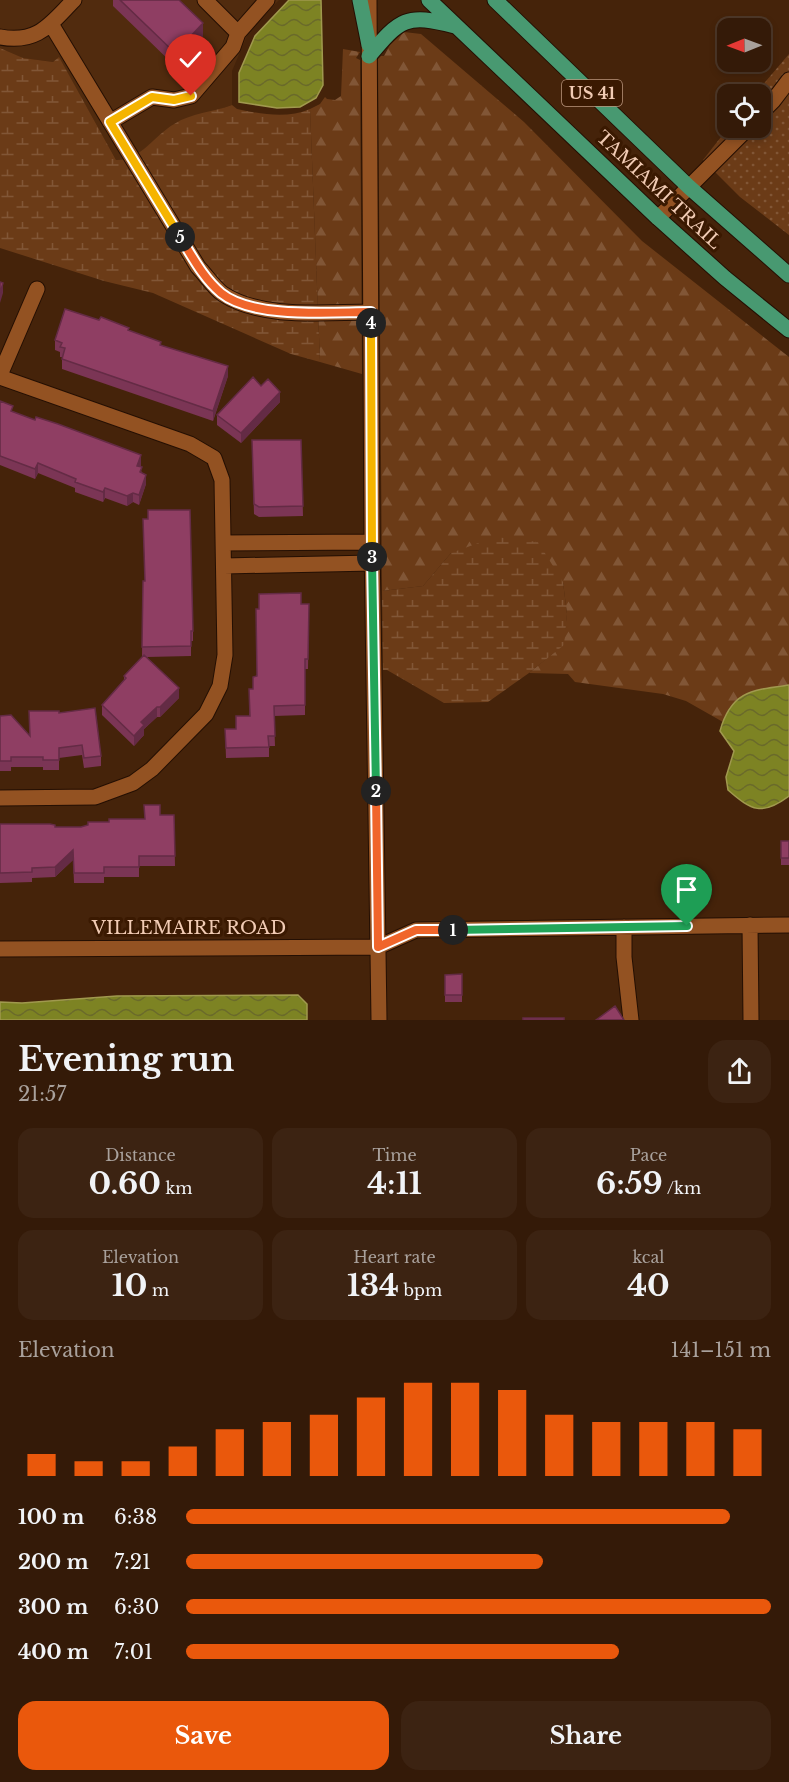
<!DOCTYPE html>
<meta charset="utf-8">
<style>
body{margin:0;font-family:"Libre Baskerville",serif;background:#3c2312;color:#f1f3f6;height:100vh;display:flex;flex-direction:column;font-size:22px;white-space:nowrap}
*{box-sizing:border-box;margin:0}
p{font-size:20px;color:#a9a19c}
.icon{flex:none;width:33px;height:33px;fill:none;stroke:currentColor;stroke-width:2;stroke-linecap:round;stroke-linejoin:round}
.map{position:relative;height:1020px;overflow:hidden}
.details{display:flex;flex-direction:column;background:#341a08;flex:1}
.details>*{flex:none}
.needle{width:39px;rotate:269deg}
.fabs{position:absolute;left:717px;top:18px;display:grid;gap:12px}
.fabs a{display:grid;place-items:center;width:54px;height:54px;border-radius:12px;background:#341a08;box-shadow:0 3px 9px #0003,0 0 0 2px #4e3829;font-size:30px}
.pin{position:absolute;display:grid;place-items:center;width:51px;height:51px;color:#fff;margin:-62px -26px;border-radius:50% 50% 50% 0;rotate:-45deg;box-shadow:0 0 6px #0007}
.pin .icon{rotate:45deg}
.km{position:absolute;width:30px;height:30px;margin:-15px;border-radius:50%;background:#222;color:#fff;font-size:16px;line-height:30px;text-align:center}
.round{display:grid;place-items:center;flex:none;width:63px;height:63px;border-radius:18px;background:#3c2312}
.headline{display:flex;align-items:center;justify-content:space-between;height:102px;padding:0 18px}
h1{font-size:33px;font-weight:700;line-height:45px}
.figures{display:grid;grid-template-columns:repeat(3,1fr);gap:9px;height:102px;padding:6px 18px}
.figures div{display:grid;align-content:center;border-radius:15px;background:#3c2312;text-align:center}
.figures b{font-size:30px;font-weight:700}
.figures small{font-size:16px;font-weight:400}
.figures p{font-size:16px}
.chart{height:168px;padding:12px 18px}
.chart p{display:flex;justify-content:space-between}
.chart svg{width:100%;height:108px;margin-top:6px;stroke:#ea580c;stroke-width:6}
.cta{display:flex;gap:12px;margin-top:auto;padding:12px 18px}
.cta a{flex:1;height:69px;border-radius:18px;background:#ea580c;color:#fff;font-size:24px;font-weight:700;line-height:69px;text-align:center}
.cta a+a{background:#3c2312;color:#f1f3f6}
ul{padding:0 18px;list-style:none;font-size:20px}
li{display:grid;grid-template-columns:96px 72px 1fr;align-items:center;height:45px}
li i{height:15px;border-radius:8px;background:#ea580c}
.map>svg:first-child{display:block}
.built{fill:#512b0e}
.grass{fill:url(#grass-dots)}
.forest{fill:url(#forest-firs)}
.wetland{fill:url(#wetland-marsh)}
.water{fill:url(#water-waves);stroke:#a0994e;stroke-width:1.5}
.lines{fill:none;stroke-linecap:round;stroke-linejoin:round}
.minor-casing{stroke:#240f03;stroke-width:17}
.major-casing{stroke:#240f03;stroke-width:17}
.minor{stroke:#935222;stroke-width:15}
.major{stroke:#489971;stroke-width:15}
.wall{fill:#7b3555}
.shaded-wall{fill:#642b45}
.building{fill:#8f3e63;stroke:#642b45;stroke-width:1.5}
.split-1-casing{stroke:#fff;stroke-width:12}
.split-2-casing{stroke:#fff;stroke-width:12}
.split-3-casing{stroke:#fff;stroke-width:12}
.split-4-casing{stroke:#fff;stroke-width:12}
.split-5-casing{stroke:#fff;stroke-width:12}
.split-6-casing{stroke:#fff;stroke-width:12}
.split-1{stroke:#22a559;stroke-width:8}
.split-2{stroke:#f0652b;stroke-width:8}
.split-3{stroke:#22a559;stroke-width:8}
.split-4{stroke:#f5b400;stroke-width:8}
.split-5{stroke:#f0652b;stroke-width:8}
.split-6{stroke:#f5b400;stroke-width:8}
.labels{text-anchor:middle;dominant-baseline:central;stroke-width:6;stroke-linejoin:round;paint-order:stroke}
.shield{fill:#3a1901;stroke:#ba967e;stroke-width:1.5}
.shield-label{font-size:16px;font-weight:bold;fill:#f1cbb4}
.street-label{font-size:18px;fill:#f1cbb4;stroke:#3a1901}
</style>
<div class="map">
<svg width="789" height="1020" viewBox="0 0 789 1020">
<defs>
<pattern id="grass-dots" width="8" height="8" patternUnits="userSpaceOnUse" patternTransform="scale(1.5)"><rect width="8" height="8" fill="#6b3b17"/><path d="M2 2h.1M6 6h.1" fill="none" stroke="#815636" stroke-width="1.8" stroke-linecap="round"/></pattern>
<pattern id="forest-firs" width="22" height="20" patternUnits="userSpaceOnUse" patternTransform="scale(1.5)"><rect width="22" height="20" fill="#6b3b17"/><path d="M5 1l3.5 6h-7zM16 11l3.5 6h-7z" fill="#815636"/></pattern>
<pattern id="wetland-marsh" width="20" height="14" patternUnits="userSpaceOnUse" patternTransform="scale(1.5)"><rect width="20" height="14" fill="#6b3b17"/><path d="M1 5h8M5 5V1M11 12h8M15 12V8" fill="none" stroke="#815636"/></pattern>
<pattern id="water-waves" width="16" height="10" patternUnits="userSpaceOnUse" patternTransform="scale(1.5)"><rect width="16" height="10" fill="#7d8323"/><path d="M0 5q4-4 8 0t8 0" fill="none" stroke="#6a6a2a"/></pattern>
</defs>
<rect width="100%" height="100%" fill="#45230a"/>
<!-- built -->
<path class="built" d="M0,0H279L249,31L232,71V105L212,112L194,116L175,123L140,153L126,161L116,160L59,58L53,62L22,58L0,48Z"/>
<!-- grass -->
<path class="grass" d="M789,54V235L740,197L703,160L728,128H760V94H755Z"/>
<!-- forest -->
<path class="forest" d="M404,32L421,34L524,122L642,241L789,357V685L769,688L729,708L723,722L686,701L663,694L575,682L568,674L529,673L563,645L567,614L563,582L451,553L423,586L382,591L378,59L381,56H384L390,45Z
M343,49L360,52L356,58L360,60L362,374L320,362L310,109L320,104L325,97L327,99L335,100L341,96Z"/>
<!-- wetland -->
<path class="wetland" d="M0,48L23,58L53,62L59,57L116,160C140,161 154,136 174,124C191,113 213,112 232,105L237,109C261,114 287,119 310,109L320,362L291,354L153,293L104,281L0,248Z
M495,537L538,542L563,582L567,614L564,645L529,673L488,702L444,703L387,670H383L382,591L423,586L451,553Z"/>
<!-- water -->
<path class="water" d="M289,0H321L323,85L316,98L300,107L277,108L239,102V73L255,36Z
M789,685V796C762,816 752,811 728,790L726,777L734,751L720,731C731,691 752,690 789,685Z
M298,995L307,1004V1020H0V1002L22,1003L117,996Z"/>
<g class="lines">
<defs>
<path id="minor" d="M369,0L372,542L379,1020
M51,24L198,267C206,275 214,288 223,294C263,320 326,312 371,312
M238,33L267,0
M0,37C38,44 50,24 74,0
M760,114L773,101L789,80
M110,122L152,97L174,100L191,96L233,47L238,33L205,0
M658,218L748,128
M0,375L37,289
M0,377L190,444L214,458L222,480L225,655L220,686L206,714L152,769L133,783L95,797L0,798
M224,543L372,542
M224,566L373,563
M750,925L751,1020
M624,927V957L631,1020
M0,949L378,947L416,930L789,925"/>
<path id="major" d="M360,0L369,45
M429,0L658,218L725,278L789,330
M495,0L689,187L789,275
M369,56C400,19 406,13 455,26"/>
</defs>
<!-- minor casing -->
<use href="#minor" class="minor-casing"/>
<!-- major casing -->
<use href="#major" class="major-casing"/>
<!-- minor -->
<use href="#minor" class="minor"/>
<!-- major -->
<use href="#major" class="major"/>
</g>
<!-- wall -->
<path class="wall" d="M113,0H179L203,36L175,66L113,6Z
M99,320L129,331L228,376L213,421L62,369V357H60V352L55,350V340Z
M261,386L280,402L241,443L217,425V415Z
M0,401L13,412L141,465L140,467L142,473L146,484L139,505L133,502L127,506L105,498L103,502L75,492V488L38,473L35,479L0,465Z
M301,440L303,516L259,517L254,514L252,450Z
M143,581L193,631V641H191V656L147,657L179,698L160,717H157L144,729V735L134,746L102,715V705L124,680V676L142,657Z
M301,604H309L308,669H305V715L274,716L275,746H269V757L226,758L225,729H236L249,716L253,689L256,676Z
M59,713L101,756V766L84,768L82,755L59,758V770H43V767H11V771H0V716L29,736Z
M160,815H174L175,866H139V877H104V883H74L73,860L55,877L32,878V882L0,883V824L55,827H81L109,822L144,819Z
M781,841H789V865H781Z
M462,974V1002H445V975Z"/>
<!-- shaded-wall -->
<path class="shaded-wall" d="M203,23V36L175,66V53Z
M3,283V293L0,303V293Z
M228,366V376L213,421V411Z
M280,392V402L241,443V433Z
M141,455V465L137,476V466Z
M38,463V473L35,479V469Z
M146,475V484L139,505V495Z
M105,488V498L103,502V492Z
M133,493V502L127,506V496Z
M179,688V698L160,717V707Z
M157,707V717L144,729V735L134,746V736L141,722Z
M73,850V860L55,877V867Z"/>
<!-- building -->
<path class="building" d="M120,0H179L203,23L175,53Z
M0,282L3,283L0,293Z
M65,309L99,320L101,317L129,328L128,330L161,342L160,345L228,366L213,411L62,359L65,348L60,347L62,343L55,340Z
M253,377L261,386L268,379L280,392L241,433L217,415Z
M0,401L13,406L11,411L35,420L36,417L58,424L141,455L137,466L142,467L140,472L146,475L139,495L133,493L127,496L105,488L103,492L75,482L76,479L38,463L35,469L0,456Z
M252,440H301L303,506L259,507L254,504Z
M148,510H190L193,631H191V646L142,647L143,581H145L143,519H148Z
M301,593V604H309L308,659H305V705L274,706L275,736H268L269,747L226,748L225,729H236V716H250L249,689H253V677L257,676L256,609H259V594Z
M144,655L179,688L160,707H157L141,722L144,725L134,736L102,705L126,678L124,676Z
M95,708L101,756L84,758L82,745L59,748V760H43V757H11V761H0V716L11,715L30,736L29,711H59V713Z
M144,805H160V815H174L175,856H139V867H104V873H74L73,850L55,867L32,868V872L0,873V824H50L55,825V827H81L88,825V822H109V819H145Z
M781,841H789V858H781Z
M462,974V995H445V975Z
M615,1006L624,1020H596Z
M523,1018H564V1020H523Z"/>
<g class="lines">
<defs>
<path id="split-1" d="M453,930L687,926"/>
<path id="split-2" d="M376,791L378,947L416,930H453"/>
<path id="split-3" d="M372,557L376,791"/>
<path id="split-4" d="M371,323L372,557"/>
<path id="split-5" d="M180,237C192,256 203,278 221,293C253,319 331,312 371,312V323"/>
<path id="split-6" d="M180,237L110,122L152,97L174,100L191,96"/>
</defs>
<!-- split-1 casing -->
<use href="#split-1" class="split-1-casing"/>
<!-- split-2 casing -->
<use href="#split-2" class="split-2-casing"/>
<!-- split-3 casing -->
<use href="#split-3" class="split-3-casing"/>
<!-- split-4 casing -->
<use href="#split-4" class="split-4-casing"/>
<!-- split-5 casing -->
<use href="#split-5" class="split-5-casing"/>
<!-- split-6 casing -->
<use href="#split-6" class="split-6-casing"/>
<!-- split-1 -->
<use href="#split-1" class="split-1"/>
<!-- split-2 -->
<use href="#split-2" class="split-2"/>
<!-- split-3 -->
<use href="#split-3" class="split-3"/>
<!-- split-4 -->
<use href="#split-4" class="split-4"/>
<!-- split-5 -->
<use href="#split-5" class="split-5"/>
<!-- split-6 -->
<use href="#split-6" class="split-6"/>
</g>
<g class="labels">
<!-- shield labels -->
<rect class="shield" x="562" y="80" width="60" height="26" rx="4.5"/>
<g class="shield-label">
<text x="592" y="93">US 41</text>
</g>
<!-- street labels -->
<g class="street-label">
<text transform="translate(659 190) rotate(43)">TAMIAMI TRAIL</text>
<text x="189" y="928">VILLEMAIRE ROAD</text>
</g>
</g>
</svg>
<div class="fabs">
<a><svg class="needle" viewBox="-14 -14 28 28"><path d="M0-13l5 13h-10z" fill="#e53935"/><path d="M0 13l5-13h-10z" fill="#a9a19c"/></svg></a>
<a><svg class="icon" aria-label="locate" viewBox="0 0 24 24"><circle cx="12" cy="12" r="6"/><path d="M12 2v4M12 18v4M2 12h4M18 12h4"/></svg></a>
</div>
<div class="pin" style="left:687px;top:926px;background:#1e9e55"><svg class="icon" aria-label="arrive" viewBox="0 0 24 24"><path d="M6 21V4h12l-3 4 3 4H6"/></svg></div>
<div class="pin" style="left:191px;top:96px;background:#d93025"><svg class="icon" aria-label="check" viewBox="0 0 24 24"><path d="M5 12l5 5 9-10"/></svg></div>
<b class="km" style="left:453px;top:930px">1</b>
<b class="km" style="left:376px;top:791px">2</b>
<b class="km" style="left:372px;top:557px">3</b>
<b class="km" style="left:371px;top:323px">4</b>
<b class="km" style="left:180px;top:237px">5</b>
</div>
<section class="details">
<div class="headline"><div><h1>Evening run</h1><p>21:57</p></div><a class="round"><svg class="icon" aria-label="share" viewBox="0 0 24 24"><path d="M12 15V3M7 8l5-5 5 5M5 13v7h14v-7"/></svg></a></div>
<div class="figures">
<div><p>Distance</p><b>0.60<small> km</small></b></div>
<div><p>Time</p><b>4:11</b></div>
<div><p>Pace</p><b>6:59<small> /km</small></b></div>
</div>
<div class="figures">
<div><p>Elevation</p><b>10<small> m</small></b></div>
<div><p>Heart rate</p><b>134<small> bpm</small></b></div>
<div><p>kcal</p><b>40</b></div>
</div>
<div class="chart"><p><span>Elevation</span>141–151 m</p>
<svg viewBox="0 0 160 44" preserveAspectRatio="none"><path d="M5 44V35M15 44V38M25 44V38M35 44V32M45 44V25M55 44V22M65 44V19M75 44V12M85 44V6M95 44V6M105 44V9M115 44V19M125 44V22M135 44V22M145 44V22M155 44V25"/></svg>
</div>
<ul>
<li><b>100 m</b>6:38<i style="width:93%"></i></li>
<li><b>200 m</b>7:21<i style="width:61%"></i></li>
<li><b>300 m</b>6:30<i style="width:100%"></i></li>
<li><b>400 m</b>7:01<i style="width:74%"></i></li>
</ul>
<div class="cta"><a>Save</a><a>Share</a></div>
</section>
